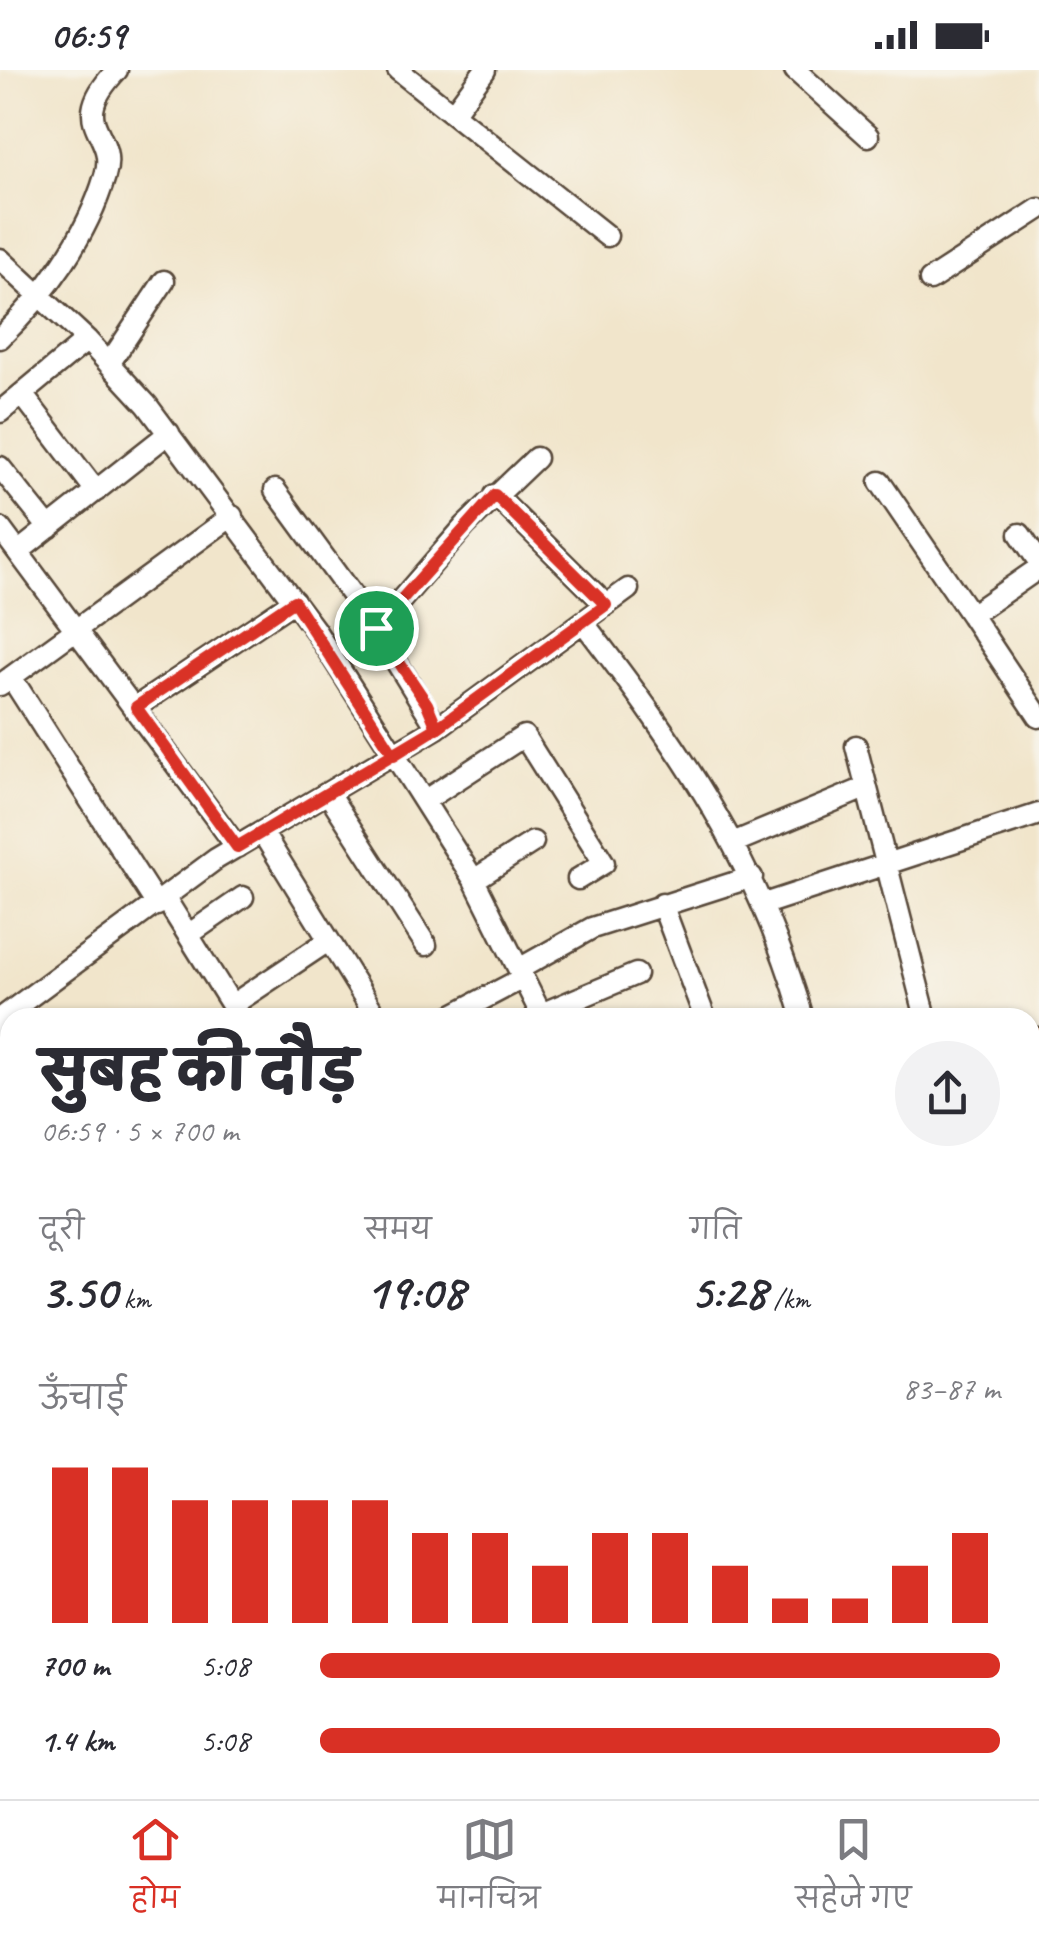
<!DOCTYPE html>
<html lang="hi">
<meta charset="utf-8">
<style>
body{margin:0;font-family:Caveat,"Playpen Sans Deva",sans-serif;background:#f2f2f3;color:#2b2b33;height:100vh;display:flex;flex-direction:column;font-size:38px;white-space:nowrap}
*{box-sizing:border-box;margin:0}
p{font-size:32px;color:#7c7c81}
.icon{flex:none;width:55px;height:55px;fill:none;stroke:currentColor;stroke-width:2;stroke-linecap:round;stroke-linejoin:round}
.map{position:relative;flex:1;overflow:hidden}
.drawer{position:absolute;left:0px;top:938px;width:1040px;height:792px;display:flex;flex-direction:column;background:#fff;border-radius:30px 30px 0 0;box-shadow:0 2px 8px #0004}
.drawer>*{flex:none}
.pin{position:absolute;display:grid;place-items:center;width:85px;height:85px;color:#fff;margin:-42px;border:5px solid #fff;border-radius:50%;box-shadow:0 2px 10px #0007}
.round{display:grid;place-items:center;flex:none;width:105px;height:105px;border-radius:52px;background:#f2f2f3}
.summary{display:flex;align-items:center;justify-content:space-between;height:170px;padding:0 40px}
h1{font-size:55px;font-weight:800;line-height:75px}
.stats{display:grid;grid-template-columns:repeat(3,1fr);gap:15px;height:170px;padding:10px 40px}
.stats div{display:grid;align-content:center}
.stats b{font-size:50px;font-weight:800}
.stats small{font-size:28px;font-weight:400}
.stats p{font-size:28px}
.chart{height:280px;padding:20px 40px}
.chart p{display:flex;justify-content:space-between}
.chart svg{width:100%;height:180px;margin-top:10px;stroke:#d93025;stroke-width:6}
ul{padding:0 40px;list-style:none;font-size:32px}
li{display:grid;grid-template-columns:160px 120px 1fr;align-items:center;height:75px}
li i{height:25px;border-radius:12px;background:#d93025}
.status{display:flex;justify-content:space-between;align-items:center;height:70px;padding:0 50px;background:#fff;direction:ltr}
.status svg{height:28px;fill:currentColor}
.tab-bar{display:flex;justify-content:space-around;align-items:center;height:140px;border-top:2px solid #e1e1e2;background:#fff;font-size:28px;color:#7c7c81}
.tab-bar a{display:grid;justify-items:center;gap:5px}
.tab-bar .current{color:#d93025}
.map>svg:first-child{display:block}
.green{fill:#8fd995;stroke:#65825a;stroke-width:2.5}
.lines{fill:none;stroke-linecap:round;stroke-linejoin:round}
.minor-casing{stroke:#564638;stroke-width:25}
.highway-casing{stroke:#564638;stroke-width:35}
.minor{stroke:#fff;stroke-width:20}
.highway{stroke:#f8bd88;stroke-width:30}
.route-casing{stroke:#fff;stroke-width:20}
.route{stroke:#d93025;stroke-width:12}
</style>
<div class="status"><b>06:59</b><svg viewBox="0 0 49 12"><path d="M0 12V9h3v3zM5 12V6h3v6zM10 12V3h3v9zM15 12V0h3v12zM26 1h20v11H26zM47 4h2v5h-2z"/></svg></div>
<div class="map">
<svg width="1039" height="1729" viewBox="0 0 1039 1729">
<rect width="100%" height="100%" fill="#f7f3e8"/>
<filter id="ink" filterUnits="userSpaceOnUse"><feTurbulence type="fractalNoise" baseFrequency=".01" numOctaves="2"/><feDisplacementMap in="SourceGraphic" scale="20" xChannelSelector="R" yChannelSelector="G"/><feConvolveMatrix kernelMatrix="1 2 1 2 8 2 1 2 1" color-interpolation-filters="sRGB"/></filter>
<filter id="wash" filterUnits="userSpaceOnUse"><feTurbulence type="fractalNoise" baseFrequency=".0048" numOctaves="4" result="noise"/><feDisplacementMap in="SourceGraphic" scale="40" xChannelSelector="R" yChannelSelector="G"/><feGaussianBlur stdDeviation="2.25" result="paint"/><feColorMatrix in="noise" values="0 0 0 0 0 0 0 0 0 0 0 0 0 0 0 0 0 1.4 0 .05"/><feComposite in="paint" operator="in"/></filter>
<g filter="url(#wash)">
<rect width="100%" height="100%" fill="#f1e5cb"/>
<!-- green -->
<path class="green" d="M1030,1278L1039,1280V1729H654L646,1720H1030Z"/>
</g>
<g filter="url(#ink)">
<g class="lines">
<defs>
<path id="minor" d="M398,0L607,166
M795,0L868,66
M455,41L485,0
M0,189L87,270L147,335L315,560L474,810L543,948
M930,210L1039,139
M0,268C45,225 87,167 105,106C119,60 63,57 117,0
M109,294L164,211
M22,324L96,421
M0,342L87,270
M0,397L49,458
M880,412L971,545L1039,498
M275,420L373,554L437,658
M495,425L606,535
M0,458L237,777
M1020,464L1039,492
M18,482L169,363
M971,545L1039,647
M583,552C682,681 757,789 803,948
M376,559L465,456L536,388
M11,607L157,835
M0,615L232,446
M136,637L294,531
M856,676L926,948
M328,723L426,875
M424,731L524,666L604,793L578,809
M262,762L377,948
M735,772L865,718
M474,810L533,772
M165,828L240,948
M662,834L705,948
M764,834L1039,744
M188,865L243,827
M519,899L592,858L752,807
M232,935L328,871
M541,944L636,904
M447,948L523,908
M0,949L216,789L437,658L628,519
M0,957L10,978
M1030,1000L1039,998
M0,1063L10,1057
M0,1410L10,1386
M0,1422L10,1483
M0,1556L10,1546
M0,1641L10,1654
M0,1691L10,1678"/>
<path id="highway" d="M1030,976L1039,973
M0,1181L10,1178
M0,1326L10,1337
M326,1720L333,1729"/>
</defs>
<!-- minor casing -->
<use href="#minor" class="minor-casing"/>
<!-- highway casing -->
<use href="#highway" class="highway-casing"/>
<!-- minor -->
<use href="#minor" class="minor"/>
<!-- highway -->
<use href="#highway" class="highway"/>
</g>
</g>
<g class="lines" filter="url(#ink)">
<defs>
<path id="route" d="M376,558L427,634L437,658L394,685L294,531L136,637L237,777L437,658L606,535L495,425L376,558"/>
</defs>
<!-- route casing -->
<use href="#route" class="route-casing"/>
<!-- route -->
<use href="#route" class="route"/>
</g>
</svg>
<div class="pin" style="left:376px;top:558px;background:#1e9e55"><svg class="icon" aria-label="arrive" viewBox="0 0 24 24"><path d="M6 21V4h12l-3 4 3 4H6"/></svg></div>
<section class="drawer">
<div class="summary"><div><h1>सुबह की दौड़</h1><p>06:59 · 5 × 700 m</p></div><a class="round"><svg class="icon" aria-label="share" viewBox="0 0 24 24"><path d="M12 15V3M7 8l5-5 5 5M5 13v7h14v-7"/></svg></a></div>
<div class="stats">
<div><p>दूरी</p><b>3.50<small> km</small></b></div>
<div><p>समय</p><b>19:08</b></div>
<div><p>गति</p><b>5:28<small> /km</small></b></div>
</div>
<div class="chart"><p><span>ऊँचाई</span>83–87 m</p>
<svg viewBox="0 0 160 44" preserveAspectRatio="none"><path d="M5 44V6M15 44V6M25 44V14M35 44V14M45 44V14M55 44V14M65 44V22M75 44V22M85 44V30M95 44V22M105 44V22M115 44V30M125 44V38M135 44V38M145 44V30M155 44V22"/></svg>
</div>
<ul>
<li><b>700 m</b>5:08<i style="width:100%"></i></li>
<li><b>1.4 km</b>5:08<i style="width:100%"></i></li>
</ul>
</section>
</div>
<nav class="tab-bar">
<a class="current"><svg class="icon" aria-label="home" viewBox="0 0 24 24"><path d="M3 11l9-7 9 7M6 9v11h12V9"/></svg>होम</a>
<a><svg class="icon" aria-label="map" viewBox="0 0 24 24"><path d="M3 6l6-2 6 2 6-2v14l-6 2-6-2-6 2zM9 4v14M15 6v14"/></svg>मानचित्र</a>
<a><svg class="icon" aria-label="saved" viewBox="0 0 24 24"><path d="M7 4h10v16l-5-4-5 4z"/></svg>सहेजे गए</a>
</nav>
